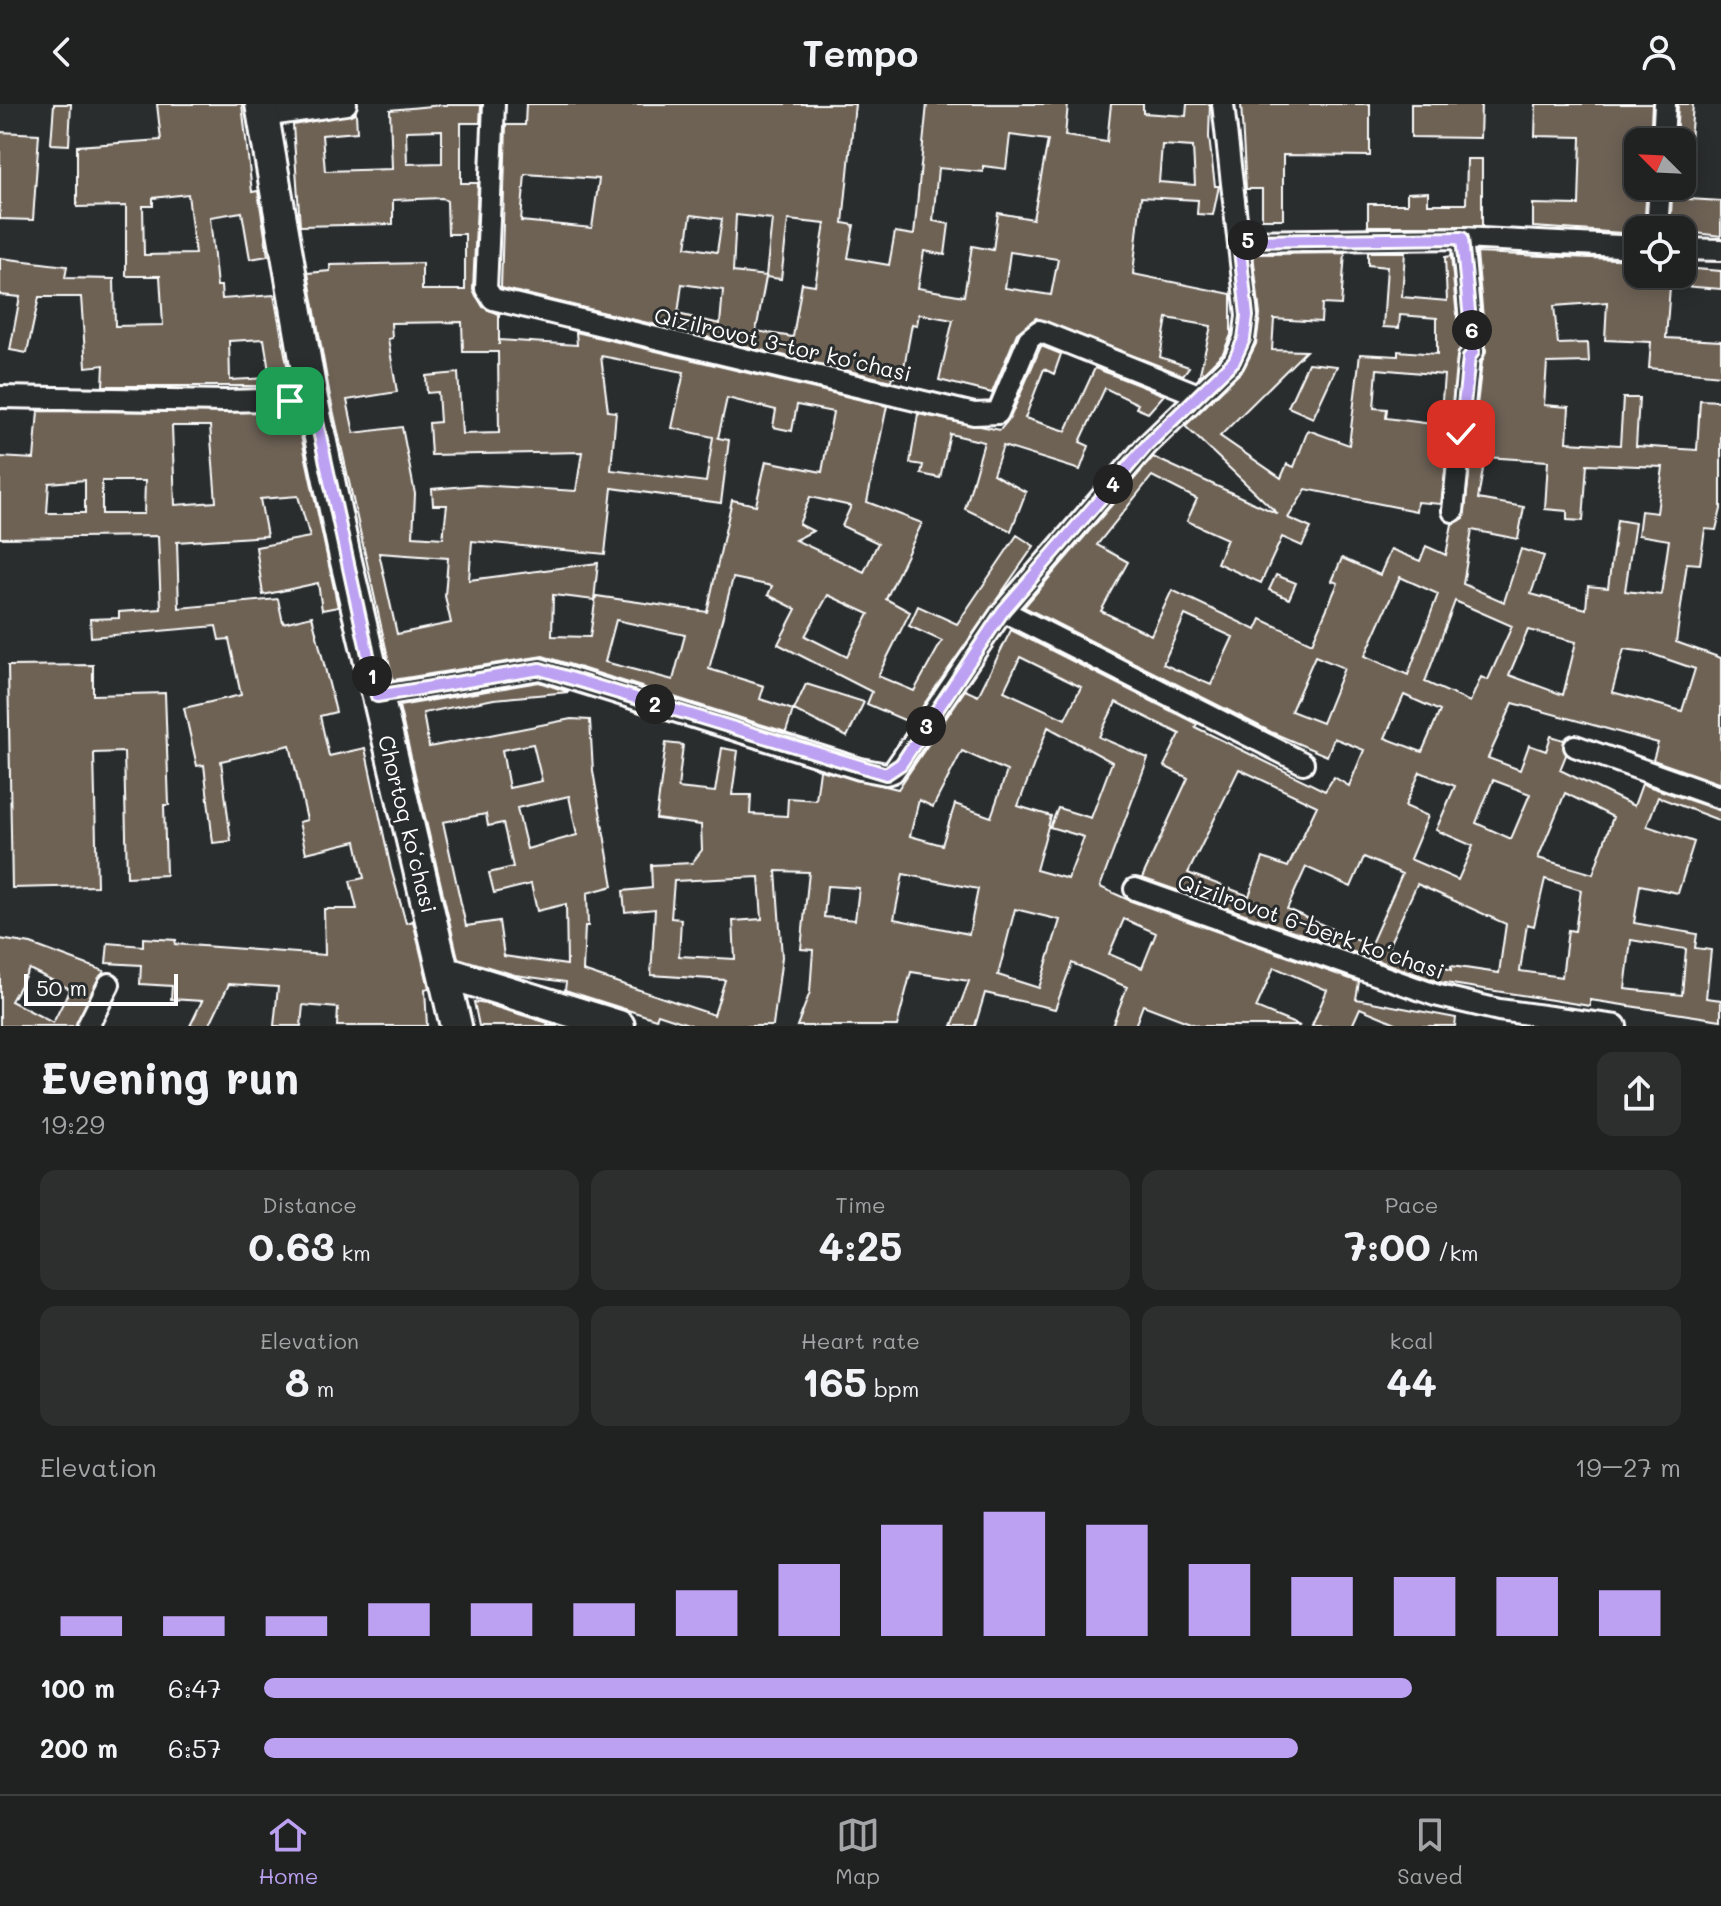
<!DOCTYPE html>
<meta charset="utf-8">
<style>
body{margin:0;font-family:Mali,sans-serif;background:#2d2f2f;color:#f1f3f6;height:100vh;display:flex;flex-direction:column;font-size:30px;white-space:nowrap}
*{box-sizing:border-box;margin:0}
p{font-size:26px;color:#a2a4a5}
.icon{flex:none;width:44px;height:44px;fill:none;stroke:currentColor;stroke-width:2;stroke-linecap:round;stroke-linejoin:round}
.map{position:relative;height:922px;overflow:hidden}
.sheet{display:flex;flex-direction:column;background:#202222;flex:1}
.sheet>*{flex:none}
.needle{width:52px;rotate:294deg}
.buttons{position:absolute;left:1624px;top:24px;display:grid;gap:16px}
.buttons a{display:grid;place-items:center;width:72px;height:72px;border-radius:16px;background:#202222;box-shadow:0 4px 20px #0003,0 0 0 2px #3d3f40;font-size:40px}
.scale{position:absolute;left:24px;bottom:20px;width:154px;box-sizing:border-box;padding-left:8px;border:4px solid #fff;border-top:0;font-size:22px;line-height:28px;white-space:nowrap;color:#fff;-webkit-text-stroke:6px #2a2d2e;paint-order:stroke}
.pin{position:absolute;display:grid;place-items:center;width:68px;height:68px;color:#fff;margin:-34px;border-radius:16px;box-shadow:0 4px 12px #0006}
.km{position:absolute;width:40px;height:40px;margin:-20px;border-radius:50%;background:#222;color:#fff;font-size:22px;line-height:40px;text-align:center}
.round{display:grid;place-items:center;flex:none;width:84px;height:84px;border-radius:16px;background:#2d2f2f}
.head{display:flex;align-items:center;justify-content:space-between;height:136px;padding:0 40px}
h1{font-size:44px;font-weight:800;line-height:60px}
.stats{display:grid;grid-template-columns:repeat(3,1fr);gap:12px;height:136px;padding:8px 40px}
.stats div{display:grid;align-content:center;border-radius:16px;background:#2d2f2f;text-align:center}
.stats b{font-size:40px;font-weight:800}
.stats small{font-size:22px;font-weight:400}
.stats p{font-size:22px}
.chart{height:224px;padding:16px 40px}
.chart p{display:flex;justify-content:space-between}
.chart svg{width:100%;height:144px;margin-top:8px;stroke:#bca0f2;stroke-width:6}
ul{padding:0 40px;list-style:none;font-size:26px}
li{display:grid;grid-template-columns:128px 96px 1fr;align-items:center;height:60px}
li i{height:20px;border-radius:10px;background:#bca0f2}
header{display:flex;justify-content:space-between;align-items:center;height:104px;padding:0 40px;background:#202222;font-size:36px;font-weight:800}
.tab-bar{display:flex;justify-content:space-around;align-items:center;height:112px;border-top:2px solid #3d3f40;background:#202222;font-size:22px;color:#a2a4a5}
.tab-bar a{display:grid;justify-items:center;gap:4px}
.tab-bar .active{color:#bca0f2}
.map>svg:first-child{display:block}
.building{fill:#6e6255;stroke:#fff;stroke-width:2;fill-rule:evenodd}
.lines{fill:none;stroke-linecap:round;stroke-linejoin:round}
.minor-casing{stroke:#fff;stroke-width:26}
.secondary-casing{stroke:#fff;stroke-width:36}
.minor{stroke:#2a2d2e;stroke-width:20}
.secondary{stroke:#2a2d2e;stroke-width:30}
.route-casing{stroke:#fff;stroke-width:16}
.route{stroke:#bca0f2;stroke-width:10}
.labels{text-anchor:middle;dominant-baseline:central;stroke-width:6;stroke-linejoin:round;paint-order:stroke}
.street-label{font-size:22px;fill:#fff;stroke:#2a2d2e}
</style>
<header><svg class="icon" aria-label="back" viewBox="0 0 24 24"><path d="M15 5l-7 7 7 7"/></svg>Tempo<svg class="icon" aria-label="person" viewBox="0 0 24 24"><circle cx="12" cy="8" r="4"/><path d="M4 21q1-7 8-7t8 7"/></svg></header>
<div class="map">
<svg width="1721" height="922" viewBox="0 0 1721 922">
<rect width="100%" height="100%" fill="#2a2d2e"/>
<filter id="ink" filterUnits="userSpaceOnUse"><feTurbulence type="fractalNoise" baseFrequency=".0125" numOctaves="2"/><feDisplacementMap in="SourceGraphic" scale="16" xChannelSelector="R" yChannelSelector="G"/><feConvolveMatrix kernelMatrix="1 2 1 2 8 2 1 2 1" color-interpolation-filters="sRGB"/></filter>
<g filter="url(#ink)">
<!-- building -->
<path class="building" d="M54,0H71L69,41L51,40Z
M157,0H242L252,88L258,87L268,152L250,155L242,108L210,113L217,182H221L222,195L274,191L291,282H103L104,261L86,263L81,193H39L27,249L10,246L20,193L0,191V154L67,162L65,174L114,175L115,222L163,221L160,172H126V102L77,103V42L161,36ZM188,90L195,150L144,151L143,102H153V94ZM264,235L270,274L230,276L229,237Z
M526,0H855L843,119L854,121L848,154L889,161L895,128L914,131L927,0H1068L1065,32L1107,38L1111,0H1143V9L1186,12L1187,0H1210L1209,33L1215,82H1219L1213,111L1197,110L1198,96L1141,93L1133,170L1231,190V231L1223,249L1199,273L1211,222L1167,214L1160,253L1189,263L1183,271L1036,214L1017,229L992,289L939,276L953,216L919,210L917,221L912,220L902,274L892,272L891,277L501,184L506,21H525ZM1010,31L1048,36L1033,115L998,109L993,146L972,142L964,192L918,184L924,147L945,151L949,120L933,117L938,64L983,68V62L1006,65ZM1162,41L1193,43L1195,81L1159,78ZM525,70L599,75L592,124L521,117ZM691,111L722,115L717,148L686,143ZM736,111L772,115L766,172L733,168ZM788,116L825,120L815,181L802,179L793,233L756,227L766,173L781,175ZM1010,148L1058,155L1051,191L1005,184ZM682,180L723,186L720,220L678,210Z
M1241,0H1370V52L1283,51V115H1262V85H1246Z
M1411,0H1481L1480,34L1411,33Z
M1536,0H1652L1650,38H1638V82H1647L1644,126H1638V130L1533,123V100L1579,101L1581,33L1535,32Z
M1678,0H1693L1690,38H1676Z
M442,1H481L480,19H461V79H478L473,185L483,203L499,210V241V236L577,241L576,228L887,302L867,398L922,419L886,495L910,508L878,572L914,587L942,537L909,522L918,502L957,520L1017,431L1034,442L911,619L867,600L872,588L778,540L796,505L768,491L772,482L733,474L709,565L764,582L760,595L793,606L786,628L543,552L393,576L330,292L308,169L330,167V161L422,159V186H465V130H448L447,97L442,94L393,96V120L300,122L293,21L356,9L357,28L322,31L325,67L392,65L390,6ZM442,26V59L407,60L406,27ZM462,218L463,248H498L499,329L462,330L458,269L426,272L427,289L438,288L440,318L429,319L431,351L582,348L576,387L478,381L432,385L433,401H447L443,434L413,432L415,390L402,323L354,329L347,296L397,288L388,235L392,234L391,219ZM601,252L684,268L672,324L713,333L706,378L611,366L616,308L608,307ZM727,294L776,306L773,323L792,327L797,301L833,308L822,368L766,357L756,401L732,396L707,508L596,492L590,533L552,532L553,491L594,496L598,459L469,476L472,437L605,450L612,384L721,399L729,336L718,334ZM810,393L851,402L842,422L878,439L864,468L795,436L813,427L799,420ZM379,449L448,454L445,492L451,519L397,530ZM828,491L869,510L847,553L805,532ZM616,516L685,531L673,576L605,558Z
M0,28L39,30L33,116L0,115Z
M1467,55H1482V122H1368V100H1407V89L1428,88V100H1466Z
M1672,94L1721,97V132L1670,126Z
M1368,148H1405L1402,193L1447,197L1445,153L1451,152L1460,244L1441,400L1417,398L1416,407L1306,385L1288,414L1311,424L1302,442L1282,433L1261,479L1217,459L1227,435L1187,417L1197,395L1152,372L1097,441L1128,458L1101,507L1151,531L1172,486L1256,526L1261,515L1312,539L1338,479L1332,477L1342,454L1380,471L1391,445L1420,457L1426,442L1446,451L1452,420L1464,414L1482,258L1486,247L1477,149L1638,156V170H1671L1666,234L1721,237V271L1649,264L1651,238L1605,236L1607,198L1554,202L1558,240L1588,239L1589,258L1547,259L1544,301L1569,303L1567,338L1620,341L1623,294H1639L1636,342L1697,346L1700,296L1721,297V405L1716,426L1705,425L1700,460L1687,459L1676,538L1721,554V680L1653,656L1658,639L1513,599L1488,654L1520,666L1529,641L1546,647L1551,632L1564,636L1566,651L1560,666L1634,702L1642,680L1721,707V717L1658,693L1647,722L1694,738L1678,789L1640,781L1634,819L1697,830L1695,844L1711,846L1706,894L1721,896V916L1590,896V902L1439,878L1142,774L1188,674L1164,662L1180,630L1116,598L1099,633L1148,654L1100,783L1131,797L1359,878L1356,895L1456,914L1455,922H1403L1360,904L1352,922H1312L1327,886L1274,863L1256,904L1300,922H1198L1143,901L1135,922H1112L1127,883L1072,859L1055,905L985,889L975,922H952L969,877L911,868L897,922H797L810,888L813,846L801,845L809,768L776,767L782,853L773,922H694L658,910L656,915L565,886L566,878L515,871L458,854L399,602L539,578L569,588L494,595L423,609L429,643L571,615L590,616L593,667L613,782L587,789L588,822H585L583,867L714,911L725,876L651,871L655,805L625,808L623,787L652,784L651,761L692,759L702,746L701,721L656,715L666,639L683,641L678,684L715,688L722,644L738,647L732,691H751L750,710L787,712L788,694L816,696L820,666L898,685L965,586L978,592L1011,526L1197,620L1195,623L1325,687L1334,673L1349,682L1364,646L1334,634L1327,652L1271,628L1024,503L1153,353L1278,410L1185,322L1243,266L1256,240L1260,211L1253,150L1345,149L1341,201L1322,200L1321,218L1274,215L1272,246L1306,247L1220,332L1281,374L1287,360L1294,363L1308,326L1349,341L1360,250L1398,252V247L1437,250V214L1400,211L1399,224L1383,223L1387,163L1368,161ZM1377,265L1444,271L1440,321L1386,314L1387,305L1374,304ZM1485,353L1548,357L1545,405L1567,407V416L1583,417L1587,360L1663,363L1657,409L1641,407L1638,431L1669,436L1661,491L1625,487L1635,419L1617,416L1608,484L1588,482L1586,505L1531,490L1544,452L1521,445L1504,498L1463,480L1472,426L1518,435L1524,403L1478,395ZM1400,473L1438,490L1408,571L1365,552ZM1455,497L1512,522L1488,576L1481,573L1470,598L1425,578ZM1185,511L1233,533L1211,581L1163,560ZM1528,526L1576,538L1563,591L1509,571ZM1624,545L1646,548L1695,565L1682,607L1612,588ZM1315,552L1344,564L1322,619L1291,607ZM1020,553L1081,583L1065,615L1004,587ZM1404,591L1440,607L1422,648L1385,634ZM1048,623L1112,658L1091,714L1058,704L1050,723L1084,733L1068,775L1036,766L1051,712L1018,702ZM533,640L542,677L509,684L502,646ZM962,647L1007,667L991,713L955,700L942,741L910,732L919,696L933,703ZM1239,665L1317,702L1288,763L1263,754L1249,792L1188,769ZM1420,668L1455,682L1436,726L1473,742L1458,776L1410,755L1428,712L1405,702ZM1493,676L1530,690L1511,735L1476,719ZM1565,689L1613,713L1593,770L1538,754ZM569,692L577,731L527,745L517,704ZM486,710L488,722L503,719L513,763L489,769L494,789L531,780L537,807L566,800L567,861L504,852L499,817L466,822L443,718ZM1364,753L1402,770L1370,842L1287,805L1306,763L1351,783ZM903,770L978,785L969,830L894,815ZM759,773L762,815L733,817L735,855L679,852L681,815L671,814L674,777ZM1545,775L1581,786L1575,827L1568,826L1562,873L1520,867L1527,820L1534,822ZM1417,780L1506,820L1499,869L1451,862V866L1388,843ZM827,782L859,784L855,816L824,813ZM1015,805L1060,816L1039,884L998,871ZM1124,815L1156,829L1142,864L1109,850ZM1631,836L1686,845L1682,891L1625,885Z
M1682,164L1721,167V185L1682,182Z
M1041,242L1061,250L1054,270L1044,265L1025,314L1066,327L1095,264L1164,291L1148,309L1136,304L1138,300L1105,284L1080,338L1089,342L1080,366L1003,342L993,370L1026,388L1011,427L965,405L984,338L950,330L940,374L921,370L923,361L910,359L918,310L1000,326L1010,314Z
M1308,259L1337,262L1313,314L1288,303Z
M38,307L296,308L338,503L322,506L318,479L263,491L256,443L310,433L298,392L260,395L267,432L177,438L179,504L278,495L283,519L312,512L336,608L320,612L329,652L365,644L391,765L406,819L413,817L429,884L425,885L427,922H337L338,904L303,901L301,922H274L278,883L229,880L209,922H190L202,897L171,895L172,882L140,880L141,861L106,859L108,839L143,842V834L176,836L175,840L325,851L324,805H357L350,777L364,774L356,737L306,749L299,718L307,716L290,641L221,657L231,737L213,739L204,661L197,662L184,604L241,591L229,535L219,536L216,522L91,533L90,515L119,514V508L161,505L158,432L0,434V353L34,355ZM172,322H210L216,398L175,401ZM85,376V409H47L49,379ZM102,377H145L144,410H102Z
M1276,471L1296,479L1289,495L1269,486Z
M93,561V591L165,589L169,701H164L166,771L127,773L124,648L94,649L97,782L12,784L8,562Z
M806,580L864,598L847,633L794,606Z
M0,835L31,840L104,867L75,922H0ZM29,865L70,885L53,919L11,897Z
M474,898L486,900L558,922H479Z"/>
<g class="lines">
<defs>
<path id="minor" d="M494,0L486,185L493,195L974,310L998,309L1029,235L1039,227L1196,290
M263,12L346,0
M1663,38L1665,0
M1657,126L1660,82
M1239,137L1462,134L1638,143
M1682,145L1721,146
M0,293L224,297L312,295
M1453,407L1469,253L1473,248L1462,134
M1003,507L1303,659
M377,592L540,565L860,665L886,670L893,668L1003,507L1147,341L1234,257L1244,235L1247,212L1223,0
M1575,642L1721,694
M1135,785L1435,891L1499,906L1616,922
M88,922L109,880"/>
<path id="secondary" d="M261,0L312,295L345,453L456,922
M444,868L619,922"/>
</defs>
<!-- minor casing -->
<use href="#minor" class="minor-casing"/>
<!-- secondary casing -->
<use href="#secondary" class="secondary-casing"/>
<!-- minor -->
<use href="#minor" class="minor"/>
<!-- secondary -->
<use href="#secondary" class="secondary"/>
</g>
</g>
<g class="lines" filter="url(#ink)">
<defs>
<path id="route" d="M290,297L312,295L377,592L540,565L886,670L901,660L1003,507L1147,341L1234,257L1244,235L1247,212L1239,137L1462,134L1473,248L1469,253L1461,330"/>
</defs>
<!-- route casing -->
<use href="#route" class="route-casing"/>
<!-- route -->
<use href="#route" class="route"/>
</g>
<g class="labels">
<!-- street labels -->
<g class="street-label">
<text transform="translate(783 240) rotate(13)">Qizilrovot 3-tor koʻchasi</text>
<text transform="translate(408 720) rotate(76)">Chortoq koʻchasi</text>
<text transform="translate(1311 822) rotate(19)">Qizilrovot 6-berk koʻchasi</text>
</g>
</g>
</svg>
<div class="buttons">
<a><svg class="needle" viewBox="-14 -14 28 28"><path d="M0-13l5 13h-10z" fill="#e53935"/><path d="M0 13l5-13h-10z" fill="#a2a4a5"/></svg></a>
<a><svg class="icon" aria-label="locate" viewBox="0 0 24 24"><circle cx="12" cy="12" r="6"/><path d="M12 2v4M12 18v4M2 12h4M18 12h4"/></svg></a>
</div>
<div class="scale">50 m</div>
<div class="pin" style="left:290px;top:297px;background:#1e9e55"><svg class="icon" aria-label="arrive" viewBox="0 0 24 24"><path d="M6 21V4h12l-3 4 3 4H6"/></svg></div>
<div class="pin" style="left:1461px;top:330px;background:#d93025"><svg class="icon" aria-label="check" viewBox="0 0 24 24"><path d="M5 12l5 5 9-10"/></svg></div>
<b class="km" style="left:372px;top:572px">1</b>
<b class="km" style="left:655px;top:600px">2</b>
<b class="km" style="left:926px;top:622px">3</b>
<b class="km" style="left:1113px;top:380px">4</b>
<b class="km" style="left:1248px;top:136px">5</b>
<b class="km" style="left:1472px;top:226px">6</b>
</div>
<section class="sheet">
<div class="head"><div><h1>Evening run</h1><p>19:29</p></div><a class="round"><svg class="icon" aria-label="share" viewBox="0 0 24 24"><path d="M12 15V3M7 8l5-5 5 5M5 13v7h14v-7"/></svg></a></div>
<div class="stats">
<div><p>Distance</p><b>0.63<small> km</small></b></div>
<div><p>Time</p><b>4:25</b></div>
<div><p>Pace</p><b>7:00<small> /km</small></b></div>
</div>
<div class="stats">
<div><p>Elevation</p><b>8<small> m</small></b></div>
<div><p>Heart rate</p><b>165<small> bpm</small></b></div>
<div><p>kcal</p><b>44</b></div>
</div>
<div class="chart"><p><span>Elevation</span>19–27 m</p>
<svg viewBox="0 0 160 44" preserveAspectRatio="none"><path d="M5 44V38M15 44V38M25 44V38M35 44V34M45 44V34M55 44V34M65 44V30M75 44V22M85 44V10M95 44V6M105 44V10M115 44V22M125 44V26M135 44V26M145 44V26M155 44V30"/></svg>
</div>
<ul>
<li><b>100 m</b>6:47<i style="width:81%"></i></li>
<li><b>200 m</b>6:57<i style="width:73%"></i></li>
</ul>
</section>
<nav class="tab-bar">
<a class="active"><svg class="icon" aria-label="home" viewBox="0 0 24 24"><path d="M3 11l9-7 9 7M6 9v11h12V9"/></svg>Home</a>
<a><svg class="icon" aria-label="map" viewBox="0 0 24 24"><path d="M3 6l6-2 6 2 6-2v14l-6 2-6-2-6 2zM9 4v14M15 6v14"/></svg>Map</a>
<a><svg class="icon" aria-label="saved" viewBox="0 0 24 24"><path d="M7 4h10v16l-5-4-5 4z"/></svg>Saved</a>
</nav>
